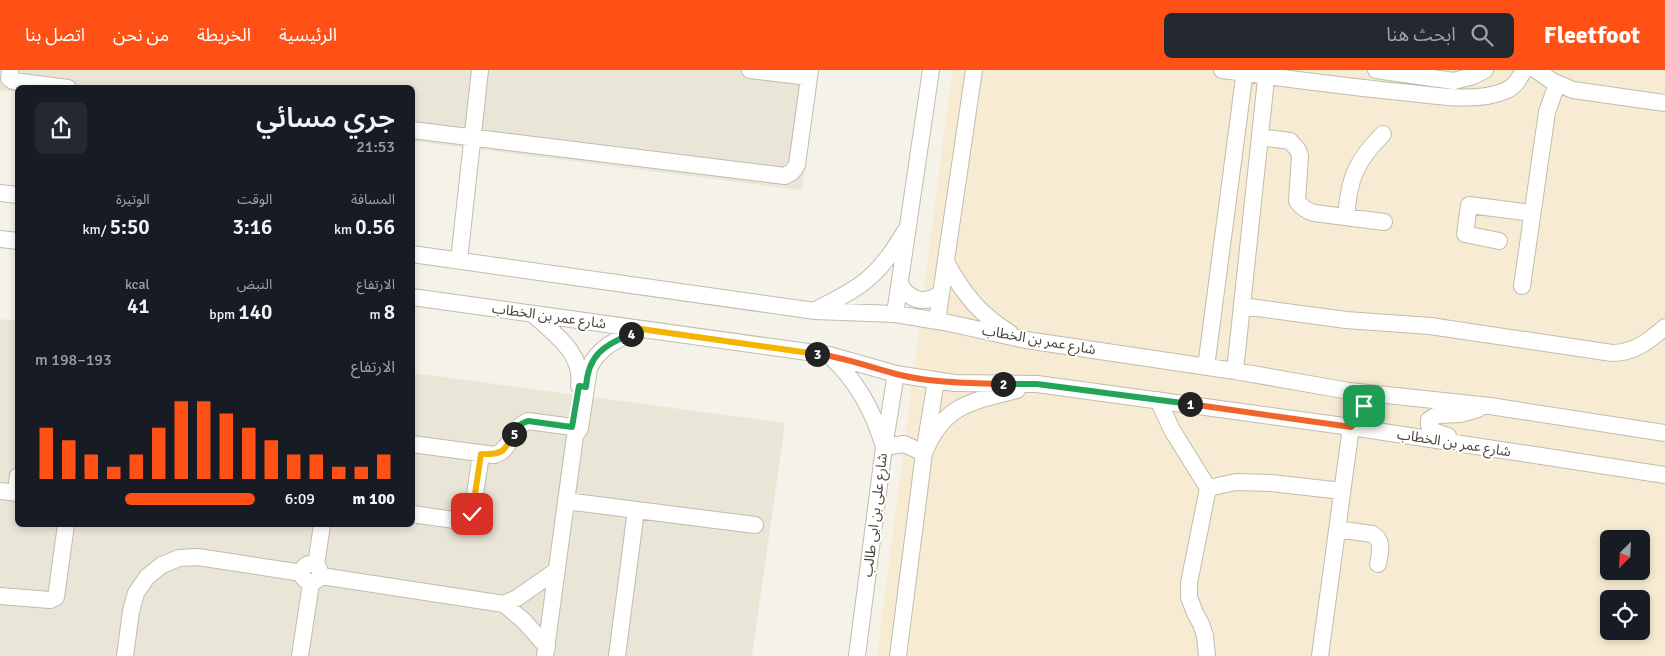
<!DOCTYPE html>
<html lang="ar">
<meta charset="utf-8">
<style>
body{margin:0;font-family:Signika,"Noto Sans Arabic",sans-serif;background:#242831;color:#f1f3f6;direction:rtl;height:100vh;display:flex;flex-direction:column;font-size:19px;white-space:nowrap}
*{box-sizing:border-box;margin:0}
p{font-size:16px;color:#9ea1a6}
.icon{flex:none;width:28px;height:28px;fill:none;stroke:currentColor;stroke-width:2;stroke-linecap:round;stroke-linejoin:round}
.map{position:relative;flex:1;overflow:hidden;direction:ltr}
.side{position:absolute;left:15px;top:15px;width:400px;height:442px;display:flex;flex-direction:column;background:#171b24;border-radius:8px;box-shadow:0 2px 8px #0003;direction:rtl}
.side>*{flex:none}
.needle{width:32px;rotate:204deg}
.tools{position:absolute;left:1600px;top:460px;display:grid;gap:10px}
.tools a{display:grid;place-items:center;width:50px;height:50px;border-radius:8px;background:#171b24;box-shadow:0 2px 8px #0003;font-size:25px}
.pin{position:absolute;display:grid;place-items:center;width:42px;height:42px;color:#fff;margin:-21px;border-radius:10px;box-shadow:0 2px 8px #0006}
.km{position:absolute;width:25px;height:25px;margin:-12px;border-radius:50%;background:#222;color:#fff;font-size:14px;line-height:25px;text-align:center}
.round{display:grid;place-items:center;flex:none;width:52px;height:52px;border-radius:8px;background:#242831}
.summary{display:flex;align-items:center;justify-content:space-between;height:85px;padding:0 20px}
h1{font-size:28px;font-weight:600;line-height:38px}
.stats{display:grid;grid-template-columns:repeat(3,1fr);gap:8px;height:85px;padding:5px 20px}
.stats div{display:grid;align-content:center}
.stats b{font-size:21px;font-weight:600}
.stats small{font-size:14px;font-weight:400}
.stats p{font-size:14px}
.chart{height:140px;padding:10px 20px}
.chart p{display:flex;justify-content:space-between}
.chart svg{width:100%;height:90px;margin-top:5px;stroke:#ff5016;stroke-width:6}
ul{padding:0 20px;list-style:none;font-size:16px}
li{display:grid;grid-template-columns:80px 60px 1fr;align-items:center;height:38px}
li i{height:12px;border-radius:6px;background:#ff5016}
header{display:flex;align-items:center;gap:30px;box-sizing:border-box;height:70px;padding:0 25px;background:#ff5016;color:#fff}
header strong{font-size:24px}
nav{display:flex;gap:28px;margin-inline-start:auto;font-size:18px}
.search{width:350px;height:45px;background:#242831;display:flex;align-items:center;gap:12px;box-sizing:border-box;padding:0 18px;border-radius:8px;color:#9ea1a6;font-size:19px}
.map>svg:first-child{display:block}
.residential{fill:#e9e5d7}
.commercial{fill:#f7ecd3;fill-rule:evenodd}
.lines{fill:none;stroke-linecap:round;stroke-linejoin:round}
.minor-casing{stroke:#c1bcab;stroke-width:18}
.minor{stroke:#fff;stroke-width:16}
.split-1-casing{stroke:#fff;stroke-width:10}
.split-2-casing{stroke:#fff;stroke-width:10}
.split-3-casing{stroke:#fff;stroke-width:10}
.split-4-casing{stroke:#fff;stroke-width:10}
.split-5-casing{stroke:#fff;stroke-width:10}
.split-6-casing{stroke:#fff;stroke-width:10}
.split-1{stroke:#f0652b;stroke-width:6}
.split-2{stroke:#22a559;stroke-width:6}
.split-3{stroke:#f0652b;stroke-width:6}
.split-4{stroke:#f5b400;stroke-width:6}
.split-5{stroke:#22a559;stroke-width:6}
.split-6{stroke:#f5b400;stroke-width:6}
.labels{text-anchor:middle;dominant-baseline:central;stroke-width:4;stroke-linejoin:round;paint-order:stroke}
.street-label{font-size:14px;fill:#494437;stroke:#fff}
</style>
<header>
<strong>Fleetfoot</strong>
<div class="search"><svg class="icon" aria-label="search" viewBox="0 0 24 24"><circle cx="10" cy="10" r="6"/><path d="M15 15l6 6"/></svg>ابحث هنا</div>
<nav><a>الرئيسية</a><a>الخريطة</a><a>من نحن</a><a>اتصل بنا</a></nav>
</header>
<div class="map">
<svg width="1665" height="586" viewBox="0 0 1665 586">
<rect width="100%" height="100%" fill="#f5f3e9"/>
<!-- residential -->
<path class="residential" d="M0,0H818L802,120L413,71L412,18H18L17,22L0,20Z
M0,249L17,251L18,455H412L413,303L785,353L752,586H0Z"/>
<!-- commercial -->
<path class="commercial" d="M952,0H1665V586H877ZM1609,469H1641V501H1609ZM1609,529H1641V561H1609Z"/>
<g class="lines">
<defs>
<path id="minor" d="M10,0L9,8L13,11L68,18
M750,0L809,7
M1222,0C1282,8 1341,16 1401,22C1433,25 1477,34 1507,20C1516,16 1520,7 1524,0
M1376,0L1454,11L1473,6L1485,0
M1536,0L1552,11L1573,20L1665,33
M412,60L785,106L792,102L797,95L810,0
M1260,67L1290,71L1298,80L1300,86L1297,131C1302,138 1307,141 1314,143L1384,152
M0,123L18,125
M1346,147C1349,108 1356,91 1383,64
M0,169L18,171
M1499,171L1465,164L1469,135L1532,143
M412,184L815,241L895,244L944,252L1026,270L1235,301L1349,321L1490,336L1665,363
M459,190L480,0
M946,192C962,222 980,245 1010,263
M900,214C909,231 926,235 941,223
M1522,216L1547,42L1557,14
M412,227L829,285L896,304L954,313L1037,314L1351,357L1665,405
M1242,236L1346,250L1430,256L1612,283C1634,283 1649,271 1665,257
M816,240C834,230 855,221 870,207C885,194 896,176 906,160
M533,244C554,264 584,283 579,316
M895,244L931,0
M937,251L974,0
M829,285C857,311 873,340 884,377L904,374L924,383C944,334 971,332 1017,320
M1206,297L1245,0
M1235,301L1267,0
M1158,330L1172,360L1208,418L1189,513V527L1195,543L1201,554L1205,566L1207,586
M1448,366C1439,363 1427,362 1429,350L1437,345L1460,344L1478,339
M412,374L494,385C512,380 511,358 528,351L580,358
M1208,418L1236,412L1271,413L1342,421
M0,421L18,423
M16,422L18,406
M566,431L755,455
M412,444L461,451L469,448L472,444L481,384
M1337,459L1372,464C1384,470 1380,483 1378,494
M302 503a9 9 0 1 1 18 0a9 9 0 1 1-18 0Z
M316,495L322,455
M321,506L504,534L524,551L547,577
M0,526L50,530L56,527L66,455
M504,534L517,528L557,500
M125,586L131,541L136,523L147,507L162,495L179,488L198,487L302,503
M300,586L311,513
M545,586L575,366L580,358L589,298C600,275 619,269 641,259
M617,586L636,440
M857,586L884,377L896,304
M898,586L924,383L936,311
M1320,586L1351,357L1361,348L1365,341L1361,333L1349,321"/>
</defs>
<!-- minor casing -->
<use href="#minor" class="minor-casing"/>
<!-- minor -->
<use href="#minor" class="minor"/>
</g>
<g class="lines">
<defs>
<path id="split-1" d="M1190,334L1351,357L1364,345V336"/>
<path id="split-2" d="M1003,314H1037L1190,334"/>
<path id="split-3" d="M817,284C844,287 869,297 896,304C931,313 967,313 1003,314"/>
<path id="split-4" d="M631,264L641,259L817,284"/>
<path id="split-5" d="M514,364L521,354L528,351L572,357L579,316L586,317C588,285 604,275 631,264"/>
<path id="split-6" d="M472,444L481,384C502,385 504,382 514,364"/>
</defs>
<!-- split-1 casing -->
<use href="#split-1" class="split-1-casing"/>
<!-- split-2 casing -->
<use href="#split-2" class="split-2-casing"/>
<!-- split-3 casing -->
<use href="#split-3" class="split-3-casing"/>
<!-- split-4 casing -->
<use href="#split-4" class="split-4-casing"/>
<!-- split-5 casing -->
<use href="#split-5" class="split-5-casing"/>
<!-- split-6 casing -->
<use href="#split-6" class="split-6-casing"/>
<!-- split-1 -->
<use href="#split-1" class="split-1"/>
<!-- split-2 -->
<use href="#split-2" class="split-2"/>
<!-- split-3 -->
<use href="#split-3" class="split-3"/>
<!-- split-4 -->
<use href="#split-4" class="split-4"/>
<!-- split-5 -->
<use href="#split-5" class="split-5"/>
<!-- split-6 -->
<use href="#split-6" class="split-6"/>
</g>
<g class="labels">
<!-- street labels -->
<g class="street-label">
<text transform="translate(549 246) rotate(8)">شارع عمر بن الخطاب</text>
<text transform="translate(1039 270) rotate(10)">شارع عمر بن الخطاب</text>
<text transform="translate(1454 373) rotate(9)">شارع عمر بن الخطاب</text>
<text transform="translate(875 445) rotate(-83)">شارع على بن ابى طالب</text>
</g>
</g>
</svg>
<div class="tools">
<a><svg class="needle" viewBox="-14 -14 28 28"><path d="M0-13l5 13h-10z" fill="#e53935"/><path d="M0 13l5-13h-10z" fill="#9ea1a6"/></svg></a>
<a><svg class="icon" aria-label="locate" viewBox="0 0 24 24"><circle cx="12" cy="12" r="6"/><path d="M12 2v4M12 18v4M2 12h4M18 12h4"/></svg></a>
</div>
<div class="pin" style="left:1364px;top:336px;background:#1e9e55"><svg class="icon" aria-label="arrive" viewBox="0 0 24 24"><path d="M6 21V4h12l-3 4 3 4H6"/></svg></div>
<div class="pin" style="left:472px;top:444px;background:#d93025"><svg class="icon" aria-label="check" viewBox="0 0 24 24"><path d="M5 12l5 5 9-10"/></svg></div>
<b class="km" style="left:1190px;top:334px">1</b>
<b class="km" style="left:1003px;top:314px">2</b>
<b class="km" style="left:817px;top:284px">3</b>
<b class="km" style="left:631px;top:264px">4</b>
<b class="km" style="left:514px;top:364px">5</b>
<section class="side">
<div class="summary"><div><h1>جري مسائي</h1><p>21:53</p></div><a class="round"><svg class="icon" aria-label="share" viewBox="0 0 24 24"><path d="M12 15V3M7 8l5-5 5 5M5 13v7h14v-7"/></svg></a></div>
<div class="stats">
<div><p>المسافة</p><b>0.56<small> km</small></b></div>
<div><p>الوقت</p><b>3:16</b></div>
<div><p>الوتيرة</p><b>5:50<small> /km</small></b></div>
</div>
<div class="stats">
<div><p>الارتفاع</p><b>8<small> m</small></b></div>
<div><p>النبض</p><b>140<small> bpm</small></b></div>
<div><p>kcal</p><b>41</b></div>
</div>
<div class="chart"><p><span>الارتفاع</span>193–198 m</p>
<svg viewBox="0 0 160 44" preserveAspectRatio="none"><path d="M5 44V19M15 44V25M25 44V32M35 44V38M45 44V32M55 44V19M65 44V6M75 44V6M85 44V12M95 44V19M105 44V25M115 44V32M125 44V32M135 44V38M145 44V38M155 44V32"/></svg>
</div>
<ul>
<li><b>100 m</b>6:09<i style="width:59%"></i></li>
</ul>
</section>
</div>
